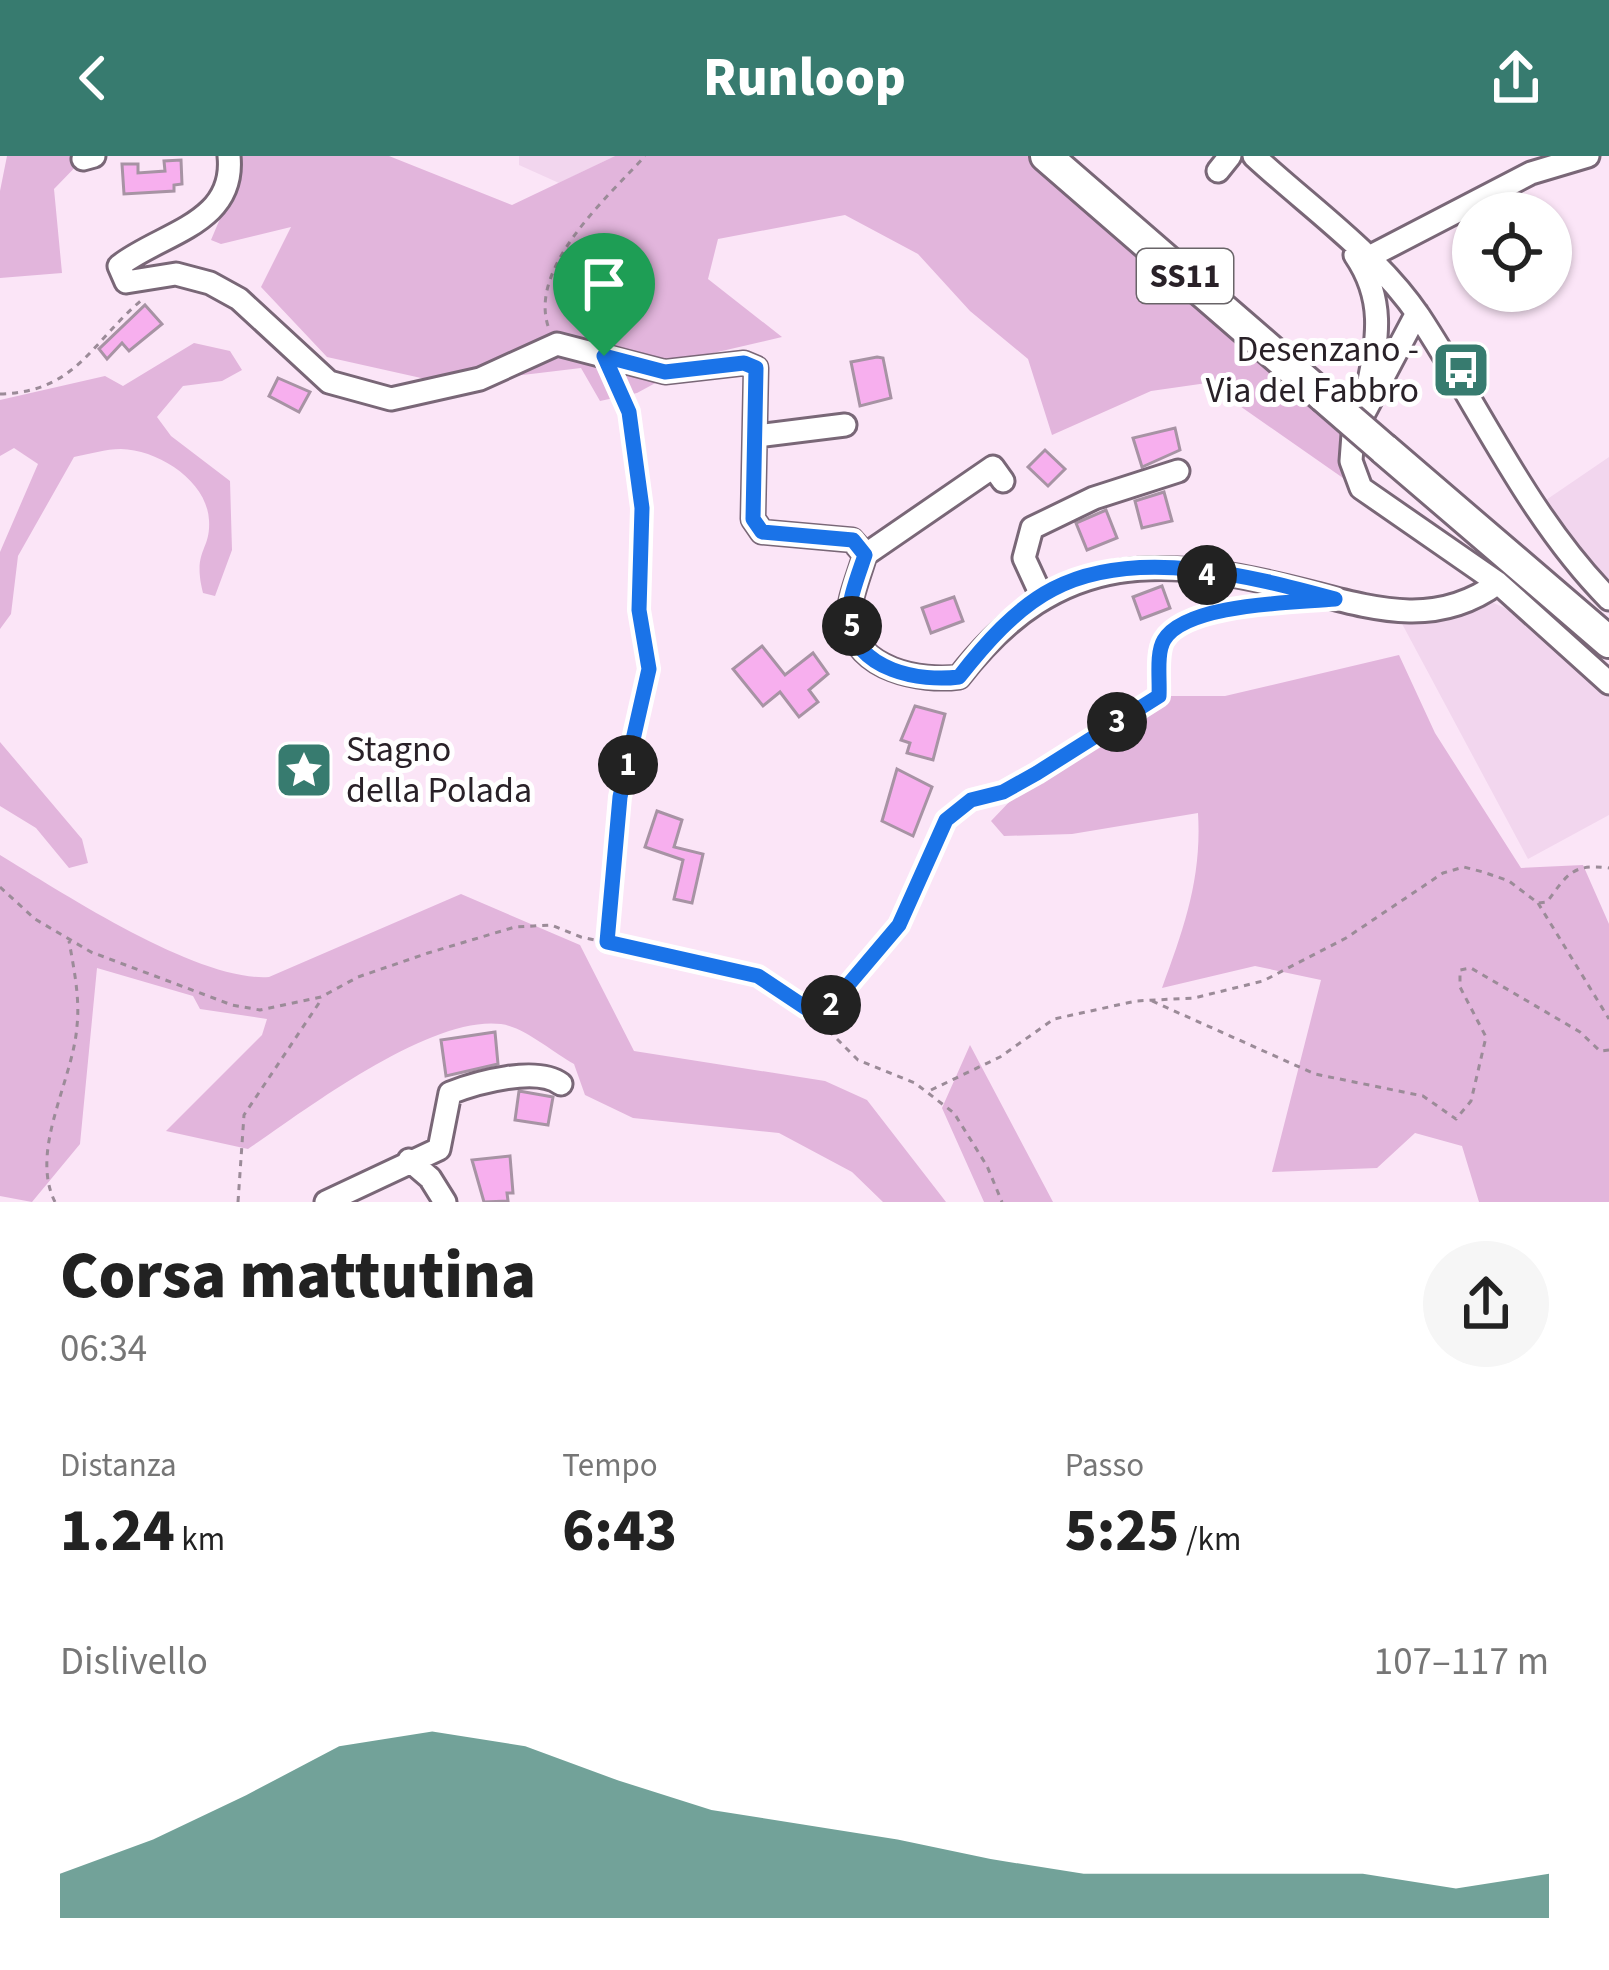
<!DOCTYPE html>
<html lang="it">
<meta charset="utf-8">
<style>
body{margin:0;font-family:"Source Sans 3",sans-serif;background:#f6f6f6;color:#222;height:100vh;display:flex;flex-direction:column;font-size:45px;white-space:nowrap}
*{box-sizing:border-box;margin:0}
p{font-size:39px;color:#767676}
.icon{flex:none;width:66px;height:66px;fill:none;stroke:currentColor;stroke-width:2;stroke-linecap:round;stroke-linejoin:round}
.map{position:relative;height:1046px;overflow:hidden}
.panel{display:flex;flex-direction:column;background:#fff;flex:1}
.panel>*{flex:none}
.buttons{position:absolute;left:1452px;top:36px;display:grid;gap:24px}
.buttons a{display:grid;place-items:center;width:120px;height:120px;border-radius:50%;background:#fff;box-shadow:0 3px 9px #0004;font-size:60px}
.pin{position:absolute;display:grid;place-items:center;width:102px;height:102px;color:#fff;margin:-123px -51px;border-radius:50% 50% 50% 0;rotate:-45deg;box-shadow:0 0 12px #0007}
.pin .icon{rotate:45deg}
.km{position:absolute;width:60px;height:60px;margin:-30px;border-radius:50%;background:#222;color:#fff;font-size:33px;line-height:60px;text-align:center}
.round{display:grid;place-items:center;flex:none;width:126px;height:126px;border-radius:63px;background:#f6f6f6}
.headline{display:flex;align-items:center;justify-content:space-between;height:204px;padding:0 60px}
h1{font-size:66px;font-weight:800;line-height:90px}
.metrics{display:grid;grid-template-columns:repeat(3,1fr);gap:18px;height:204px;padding:12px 60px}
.metrics div{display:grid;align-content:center}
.metrics b{font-size:60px;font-weight:800}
.metrics small{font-size:33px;font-weight:400}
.metrics p{font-size:33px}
.chart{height:336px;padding:24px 60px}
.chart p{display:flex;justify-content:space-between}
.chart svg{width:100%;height:216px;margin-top:12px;fill:#377b6f;opacity:.7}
header{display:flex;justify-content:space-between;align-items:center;height:156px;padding:0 60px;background:#377b6f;color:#fff;font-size:54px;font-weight:800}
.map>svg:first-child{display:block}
.built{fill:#f2d6ee}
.green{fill:#e2b5dc}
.building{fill:#f7afee;stroke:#a793a4;stroke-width:3}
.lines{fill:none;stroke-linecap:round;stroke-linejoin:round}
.minor-casing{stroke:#796777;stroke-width:27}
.highway-casing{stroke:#796777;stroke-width:36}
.path{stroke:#9b8b98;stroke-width:3;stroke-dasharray:6 6;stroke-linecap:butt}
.minor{stroke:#fff;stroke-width:21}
.highway{stroke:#fff;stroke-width:30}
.highway-bridge-casing{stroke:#796777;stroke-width:36;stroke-linecap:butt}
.highway-bridge{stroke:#fff;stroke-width:30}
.route-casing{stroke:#fff;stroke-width:24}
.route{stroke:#1a73e8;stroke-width:15}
.labels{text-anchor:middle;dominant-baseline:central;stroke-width:10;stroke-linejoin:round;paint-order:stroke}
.shield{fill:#fff;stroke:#696468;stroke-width:3}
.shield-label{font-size:33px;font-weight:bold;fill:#292128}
.poi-label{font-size:36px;fill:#292128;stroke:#fff;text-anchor:end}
</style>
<header><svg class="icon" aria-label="back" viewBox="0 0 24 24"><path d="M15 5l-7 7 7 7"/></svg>Runloop<svg class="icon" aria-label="share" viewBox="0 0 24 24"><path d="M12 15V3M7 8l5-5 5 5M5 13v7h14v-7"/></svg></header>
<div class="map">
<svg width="1609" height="1046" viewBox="0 0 1609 1046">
<rect width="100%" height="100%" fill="#fbe5f7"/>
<!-- built -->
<path class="built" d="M519,0H615L559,27L519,9Z
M1609,301V430L1546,344Z
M1487,444L1549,472L1609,539V659L1528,703L1400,464Z"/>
<!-- green -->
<path class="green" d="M7,0H86L54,33L62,117L0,122V35Z
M239,0H389L512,49L615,0H1035L1341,269L1343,322L1207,227L1151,235L1052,279L1028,203L970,155L918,98L845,59L718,83L708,123L782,181L709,198L637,237L600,245L581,212L448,228L327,201L261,131L291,71L221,88L211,84L241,13Z
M194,187L230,195L242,214L222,225L183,230L157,261L171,280L230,325L232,394L215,440L203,437C192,393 211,396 209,364C207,325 159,294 121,293C106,293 89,298 74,301L18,400L11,458L0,473V396L38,308L14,292L0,300V244L105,220L123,230Z
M1399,499L1435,577L1521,712L1583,709L1609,768V1046H1479L1462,990L1415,977L1377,1012L1272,1016L1321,824L1255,810L1162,832C1184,772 1202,722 1198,657L1072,678L1004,680L991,665L1037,617L1159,540H1225Z
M0,586L82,683L88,707L69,712L36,672L0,650Z
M0,699C63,737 198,826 269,821L461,738L580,789L634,895L825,925L867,944L946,1046H883L852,1016L779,977L633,962L585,939L574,908C554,897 524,871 501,868C430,859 305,954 248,993L166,975L262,879L267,863L200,853L193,840L97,812L80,988L32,1046L0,1040Z
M970,889L1053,1046H984L942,952Z"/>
<!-- building -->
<path class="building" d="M181,4L182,28L174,29V35L124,38L122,8H138V17L165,15L164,5Z
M145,149L162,168L129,195L122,187L107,203L99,193Z
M877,201L883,202L891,242L860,250L851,206Z
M278,222L310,236L299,256L269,240Z
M1175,272L1180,294L1142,311L1133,282Z
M1045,294L1065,313L1048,330L1028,311Z
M1164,336L1172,365L1142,372L1135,345Z
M1106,354L1117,382L1087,394L1076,367Z
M1162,430L1170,452L1141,463L1133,441Z
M954,441L963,465L931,477L922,452Z
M762,490L785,519L813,497L828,518L809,534L818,546L799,561L780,536L763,550L733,513Z
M915,550L945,558L933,604L907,597L910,587L901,584Z
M897,613L932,631L913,680L882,665Z
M657,655L682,664L674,691L703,698L692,747L674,743L683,704L645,691Z
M495,876L498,908L446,920L441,884Z
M519,935L553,941L548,969L515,964Z
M510,1000L513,1037H507L508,1045L484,1046L472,1004Z"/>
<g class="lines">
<defs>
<path id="minor" d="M229,0C236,68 161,77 119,110L126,126L176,118L210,127L239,143L329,226L391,243L480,223L557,188L665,216L744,207L756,212L753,363L762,376L852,384L865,399C860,417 847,447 849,465C856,514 921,526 959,521C1061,390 1164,399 1313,437C1378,454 1438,471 1498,427
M1254,0C1309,51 1377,98 1419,160C1481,254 1529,362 1609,443
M83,3L94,0
M1218,15L1230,0
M1355,99C1385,143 1378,181 1368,230
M1369,101L1531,17L1588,0
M1417,157L1353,278L1351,305L1361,332L1498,427L1609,527
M757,280L845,269
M865,399L993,311L1003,325
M1042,441L1024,402L1032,372L1094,342L1178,315
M409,1004L430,1022L445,1046
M326,1046L439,993L450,937C478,926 537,910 561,928"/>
<path id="highway" d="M1046,0L1324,241
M1384,293L1609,486"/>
</defs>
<!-- minor casing -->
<use href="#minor" class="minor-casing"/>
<!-- highway casing -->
<use href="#highway" class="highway-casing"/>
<!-- path -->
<path class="path" d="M548,170C529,110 608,41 645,0
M0,238C77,236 91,186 144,142
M0,731L35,763L91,796L232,849L260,854L321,841L358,821L428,797L515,771L551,769L581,781L757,820L799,845L858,904L915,927L954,957L987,1010L1002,1046
M1538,747L1609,863
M607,784L620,641L649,513L639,454L642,352L629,256L614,220
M1152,845L1315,918L1423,940L1456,963L1471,945L1486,881L1460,831V814L1471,812L1580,876L1600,895L1609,894
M808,852L832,848L899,769L946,665L971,643L1003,636L1037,617L1159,540L1161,487L1179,466L1279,448
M931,934L1000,901L1054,863L1136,845L1194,842L1263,825L1346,782L1443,717L1464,711L1483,716L1509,725L1538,747L1547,746C1567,719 1572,707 1609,712
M55,1046C29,994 73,925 77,870C80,842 74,813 69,785
M238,1046L244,959L321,844"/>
<!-- minor -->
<use href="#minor" class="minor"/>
<!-- highway -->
<use href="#highway" class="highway"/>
<defs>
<path id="highway-bridge" d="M1324,241L1384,293"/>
</defs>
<!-- highway-bridge casing -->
<use href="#highway-bridge" class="highway-bridge-casing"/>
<!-- highway-bridge -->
<use href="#highway-bridge" class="highway-bridge"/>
</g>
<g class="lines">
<defs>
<path id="route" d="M604,200L665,216L744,207L756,212L753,363L762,376L853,384L865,399C859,417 847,447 849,465C857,515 920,526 959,521C984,489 1016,452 1053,433C1135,390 1251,420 1335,443C1294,447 1186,447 1164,484C1156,497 1160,524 1159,540L1037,617L1003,636L971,644L946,664L899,769L832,848L806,852L758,820L607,786L620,641L649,513L639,454L642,352L629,256Z"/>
</defs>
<!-- route casing -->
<use href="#route" class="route-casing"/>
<!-- route -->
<use href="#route" class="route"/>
</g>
<!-- icons -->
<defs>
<symbol id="bus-square" viewBox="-11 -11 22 22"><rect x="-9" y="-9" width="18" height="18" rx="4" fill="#377b6f" stroke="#fff"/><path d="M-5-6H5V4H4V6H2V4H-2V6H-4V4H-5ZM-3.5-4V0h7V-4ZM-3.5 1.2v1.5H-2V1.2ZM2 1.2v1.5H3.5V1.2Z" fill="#fff"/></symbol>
<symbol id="sight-square" viewBox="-11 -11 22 22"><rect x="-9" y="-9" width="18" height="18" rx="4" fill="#377b6f" stroke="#fff"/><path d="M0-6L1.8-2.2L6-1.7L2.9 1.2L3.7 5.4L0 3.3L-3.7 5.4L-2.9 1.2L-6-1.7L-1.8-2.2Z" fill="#fff"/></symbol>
</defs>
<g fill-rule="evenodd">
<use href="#bus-square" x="1428" y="181" width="66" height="66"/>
<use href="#sight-square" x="271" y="581" width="66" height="66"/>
</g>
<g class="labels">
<!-- shield labels -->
<rect class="shield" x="1137" y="93" width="96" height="54" rx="9"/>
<g class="shield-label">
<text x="1185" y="120">SS11</text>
</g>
<!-- poi labels -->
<g class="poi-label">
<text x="1419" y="193">Desenzano -<tspan x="1419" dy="41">Via del Fabbro</tspan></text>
<text x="346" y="593" text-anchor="start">Stagno<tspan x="346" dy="41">della Polada</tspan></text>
</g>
</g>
</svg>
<div class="buttons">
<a><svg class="icon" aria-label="locate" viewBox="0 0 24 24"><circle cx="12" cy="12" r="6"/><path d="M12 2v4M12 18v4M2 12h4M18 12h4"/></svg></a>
</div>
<div class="pin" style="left:604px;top:200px;background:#1e9e55"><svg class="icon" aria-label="arrive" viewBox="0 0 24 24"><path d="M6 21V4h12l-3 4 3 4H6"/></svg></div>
<b class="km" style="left:628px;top:609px">1</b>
<b class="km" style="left:831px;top:849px">2</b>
<b class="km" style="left:1117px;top:566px">3</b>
<b class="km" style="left:1207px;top:419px">4</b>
<b class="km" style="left:852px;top:470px">5</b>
</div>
<section class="panel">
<div class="headline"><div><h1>Corsa mattutina</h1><p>06:34</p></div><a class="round"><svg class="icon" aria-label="share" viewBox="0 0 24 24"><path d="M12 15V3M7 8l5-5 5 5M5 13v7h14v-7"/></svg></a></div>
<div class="metrics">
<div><p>Distanza</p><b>1.24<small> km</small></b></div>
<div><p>Tempo</p><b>6:43</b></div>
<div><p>Passo</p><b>5:25<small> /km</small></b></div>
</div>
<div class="chart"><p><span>Dislivello</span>107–117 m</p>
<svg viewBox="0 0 160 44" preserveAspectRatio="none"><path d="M0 44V35L10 28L20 19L30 9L40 6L50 9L60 16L70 22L80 25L90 28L100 32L110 35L120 35L130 35L140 35L150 38L160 35V44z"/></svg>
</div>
</section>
